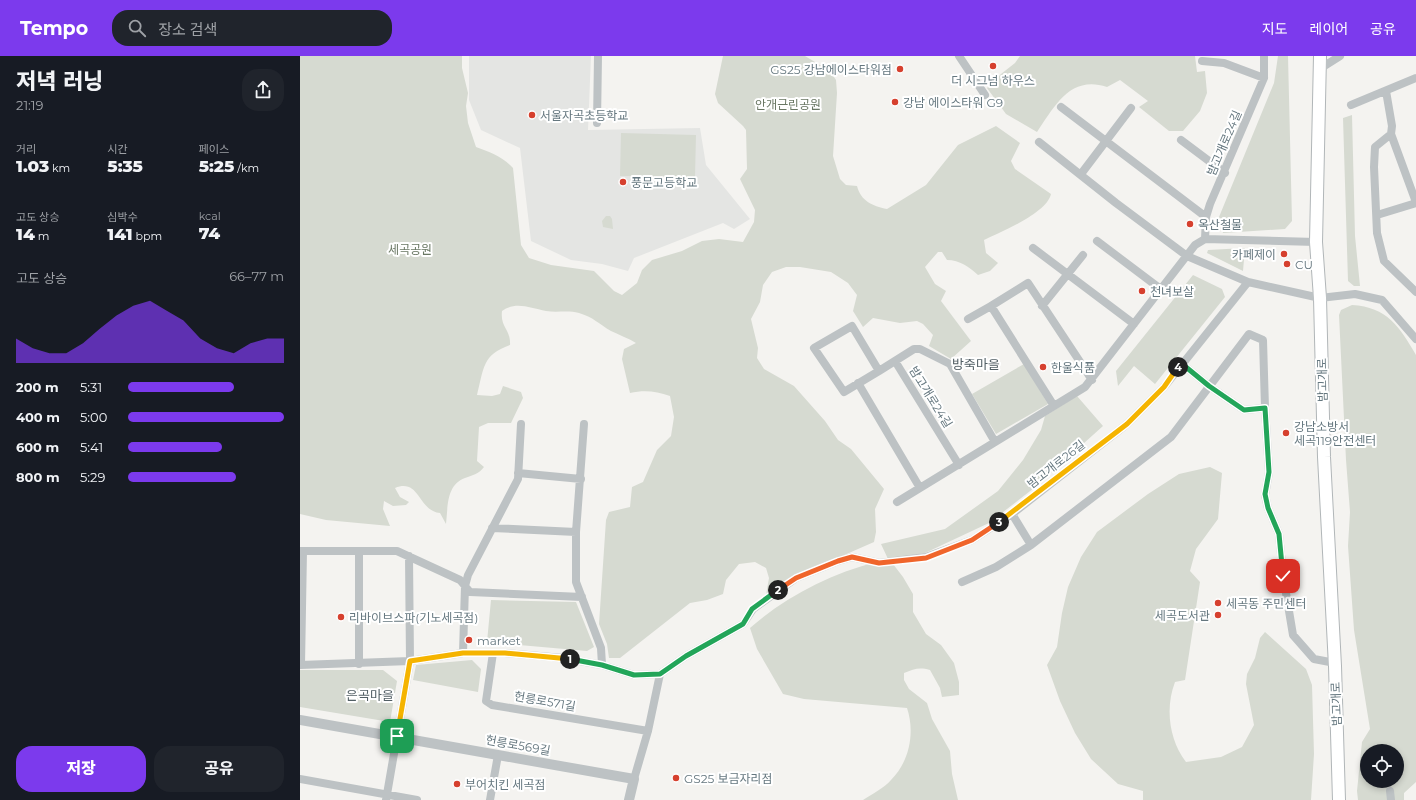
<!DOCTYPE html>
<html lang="ko">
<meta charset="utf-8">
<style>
body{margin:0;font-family:Montserrat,"Noto Sans KR",sans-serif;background:#20242c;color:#f1f3f6;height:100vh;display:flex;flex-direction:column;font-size:15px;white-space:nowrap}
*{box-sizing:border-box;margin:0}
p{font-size:13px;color:#9ea1a6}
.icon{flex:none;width:22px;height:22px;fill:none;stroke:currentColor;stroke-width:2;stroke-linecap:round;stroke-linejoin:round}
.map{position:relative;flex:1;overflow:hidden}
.panel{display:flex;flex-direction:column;background:#171b24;width:300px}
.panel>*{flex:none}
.tools{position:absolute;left:1060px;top:688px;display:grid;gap:8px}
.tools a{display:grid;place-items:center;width:44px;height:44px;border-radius:50%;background:#171b24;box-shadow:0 2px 6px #0003;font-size:20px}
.pin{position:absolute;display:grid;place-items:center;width:34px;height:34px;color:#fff;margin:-17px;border-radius:8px;box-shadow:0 2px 6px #0006}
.km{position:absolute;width:20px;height:20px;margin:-10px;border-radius:50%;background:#222;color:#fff;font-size:11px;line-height:20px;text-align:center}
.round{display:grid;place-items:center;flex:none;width:42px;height:42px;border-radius:16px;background:#20242c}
.headline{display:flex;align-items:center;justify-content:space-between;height:68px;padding:0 16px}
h1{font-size:22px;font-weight:800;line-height:30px}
.stats{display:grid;grid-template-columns:repeat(3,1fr);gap:6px;height:68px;padding:4px 16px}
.stats div{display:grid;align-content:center}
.stats b{font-size:17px;font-weight:800}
.stats small{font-size:11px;font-weight:400}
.stats p{font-size:11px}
.chart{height:112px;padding:8px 16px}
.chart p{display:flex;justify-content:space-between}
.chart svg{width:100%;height:72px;margin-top:4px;fill:#7c3aed;opacity:.7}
.cta{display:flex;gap:8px;margin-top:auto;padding:8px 16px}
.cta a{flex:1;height:46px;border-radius:16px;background:#7c3aed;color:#fff;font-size:16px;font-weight:800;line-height:46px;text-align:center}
.cta a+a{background:#20242c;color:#f1f3f6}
ul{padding:0 16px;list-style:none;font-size:13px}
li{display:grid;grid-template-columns:64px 48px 1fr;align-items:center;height:30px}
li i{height:10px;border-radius:5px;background:#7c3aed}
header{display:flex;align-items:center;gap:24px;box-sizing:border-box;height:56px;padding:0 20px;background:#7c3aed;color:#fff}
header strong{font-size:19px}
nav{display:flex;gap:22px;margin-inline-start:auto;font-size:14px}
.search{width:280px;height:36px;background:#20242c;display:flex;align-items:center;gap:10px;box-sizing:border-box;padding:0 14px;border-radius:16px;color:#9ea1a6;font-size:15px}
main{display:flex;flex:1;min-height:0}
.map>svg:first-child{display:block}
.built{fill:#e4e5e3}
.green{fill:#d6dad1;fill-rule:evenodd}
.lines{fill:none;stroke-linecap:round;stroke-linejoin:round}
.primary-casing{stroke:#b1b6b8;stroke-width:14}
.minor{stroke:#bdc2c4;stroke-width:8}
.tertiary{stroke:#bdc2c4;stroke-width:10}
.primary{stroke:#fff;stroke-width:12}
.split-1-casing{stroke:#fff;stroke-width:8}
.split-2-casing{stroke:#fff;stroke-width:8}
.split-3-casing{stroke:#fff;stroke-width:8}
.split-4-casing{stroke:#fff;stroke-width:8}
.split-5-casing{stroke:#fff;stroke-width:8}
.split-1{stroke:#f5b400;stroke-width:5}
.split-2{stroke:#22a559;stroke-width:5}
.split-3{stroke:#f0652b;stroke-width:5}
.split-4{stroke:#f5b400;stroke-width:5}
.split-5{stroke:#22a559;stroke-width:5}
.poi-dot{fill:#d6402e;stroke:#fff;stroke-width:1.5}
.labels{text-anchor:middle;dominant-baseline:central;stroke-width:4;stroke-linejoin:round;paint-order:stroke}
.poi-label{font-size:12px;fill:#65777f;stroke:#fff;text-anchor:start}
.park-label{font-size:12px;fill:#697763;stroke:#fff}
.street-label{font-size:12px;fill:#65777f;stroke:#fff}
.neighbourhood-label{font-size:13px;fill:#525f65;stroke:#fff}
</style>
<header>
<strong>Tempo</strong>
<div class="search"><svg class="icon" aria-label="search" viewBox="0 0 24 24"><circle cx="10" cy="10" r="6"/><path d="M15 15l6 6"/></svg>장소 검색</div>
<nav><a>지도</a><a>레이어</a><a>공유</a></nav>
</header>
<main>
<section class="panel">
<div class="headline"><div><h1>저녁 러닝</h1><p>21:19</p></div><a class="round"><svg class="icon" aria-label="share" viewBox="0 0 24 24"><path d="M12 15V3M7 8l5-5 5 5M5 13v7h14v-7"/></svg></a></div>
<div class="stats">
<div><p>거리</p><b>1.03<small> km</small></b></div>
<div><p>시간</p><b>5:35</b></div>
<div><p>페이스</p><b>5:25<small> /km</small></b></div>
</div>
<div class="stats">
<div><p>고도 상승</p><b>14<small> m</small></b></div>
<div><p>심박수</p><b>141<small> bpm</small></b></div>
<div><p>kcal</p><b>74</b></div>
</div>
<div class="chart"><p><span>고도 상승</span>66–77 m</p>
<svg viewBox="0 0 160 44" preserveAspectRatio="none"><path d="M0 44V29L10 35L20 38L30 38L40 32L50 23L60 15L70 9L80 6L90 12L100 18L110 29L120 35L130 38L140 32L150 29L160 29V44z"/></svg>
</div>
<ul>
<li><b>200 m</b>5:31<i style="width:68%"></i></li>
<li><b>400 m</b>5:00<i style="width:100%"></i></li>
<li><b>600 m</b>5:41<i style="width:60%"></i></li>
<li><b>800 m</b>5:29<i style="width:69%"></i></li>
</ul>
<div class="cta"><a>저장</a><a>공유</a></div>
</section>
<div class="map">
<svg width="1116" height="744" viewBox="0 0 1116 744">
<rect width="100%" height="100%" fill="#f4f3f0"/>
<!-- built -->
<path class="built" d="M169,0H291L288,74L400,72L406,109L450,163L434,173L423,167L334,202L328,215L302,208L271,204L231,185L220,92L181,74L169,44Z"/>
<!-- green -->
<path class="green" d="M0,0H162V12L168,37L166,50L168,67L176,91C190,96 203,101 213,112L221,189L229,202L251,209L294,215L314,235L322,239L337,227L342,214L352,204L382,195L402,185L419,183L443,186L454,166L455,154L440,123L447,113L446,74L443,70L418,47L415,38L423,0H505L530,15L536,24L537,37L533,100L540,123L546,129L557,130C561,145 572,150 587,153L626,129L658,89L696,70L720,87L711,105L715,113L751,138C747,157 701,176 684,184L686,197L698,207L690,215L678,219C669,211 660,204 647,204L642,196H638L625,211L635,228L646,235L641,245L671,285L651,303L629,290L633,279L623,268L617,265L600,267L573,262L563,271L553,255L557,239L548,227L531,216L500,211H486L472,216L463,229L460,246L451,263L458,292L457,302L464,313L494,330L525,365L538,384L551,393L584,433L575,453L576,476L574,486L485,525L474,530L466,539L469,522L466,512L455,506L439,508L426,524L423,538L407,544L390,547L320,602H309L307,588L299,568L306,464L309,456L330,451L332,431L343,426L357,394L371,380L374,361L370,340C356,335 344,334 330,337L322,303L324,293L336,287C328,282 319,279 311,275C299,268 293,261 279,257C268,254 257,257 246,255C230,252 216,245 202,255C200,272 211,273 210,289C182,299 184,312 177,339L192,340L200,338L203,330L221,336L223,342L211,367H188L179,371L177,405L184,411C179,418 173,419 165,422C146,429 148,451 146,468L140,457C118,455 120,422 95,432L100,441L109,446L106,449L93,450L84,445L83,453L90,470L26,464L0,458Z
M720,0H895L897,16L905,15L907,37L900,55L883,75H869L839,51L848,45L820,24L807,31C770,19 755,50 737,76L706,58L687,32L701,18L715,7Z
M978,0H988L992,165L985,173L923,177L919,161L974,27Z
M1052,59L1055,180L1060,230H1054L1048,225L1043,62Z
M321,77L396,79L395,121L320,120Z
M306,160H310L312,163L313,173L303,171L302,165Z
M945,192L943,215L907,197L908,194Z
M893,219L922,233L925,241L855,328L834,310L818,330L816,315Z
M1052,249C1087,251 1100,271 1116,299V726L1104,737V744H1058L1057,735L1062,686L1070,673L1054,574L1048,490L1050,456L1046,404L1039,259L1041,254ZM1067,695H1097V725H1067Z
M724,308L748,348L696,378L672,338Z
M777,340L803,370L734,432L689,467L625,497L588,503L581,488L645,473L698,435L723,404L741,374L745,360Z
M910,411L922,417L918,463L896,493L890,515L900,526L885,624L875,626C865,652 869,684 886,706L921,701L942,691L954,669L946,628L947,618L955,602L960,582L965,576L1006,613L1012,629L1014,698L1011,744H843V735L818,728L791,703L775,677L760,645L747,609L757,591L762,557L768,531L781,501L797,476L848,438L879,418Z
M576,506L593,508L603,521L613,538V556L626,578L641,589L654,607L659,626V639L642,641L640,632L630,614C619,611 614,613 604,617V624L609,633L627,647L632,663L650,695L652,718L658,744H563C572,738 584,732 591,724C610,705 615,676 607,652L504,643L483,638L457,593L450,572C485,541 530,518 576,506Z
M191,544L276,546L294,591L287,595L187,586Z
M172,604L181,613L178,636L113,624L116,609Z
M0,614H83L97,625L90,666L0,651Z"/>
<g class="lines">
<defs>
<path id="primary" d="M1020,0L1016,186L1020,242L1024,401L1035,610L1039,744"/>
</defs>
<!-- primary casing -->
<use href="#primary" class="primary-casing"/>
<!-- minor -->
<path class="minor" d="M659,0L685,39
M902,5L924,7L964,22
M1021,12L1040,0
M1086,35L1092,70L1091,78L1116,146
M1051,49L1116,22
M761,51L906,161
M297,67L298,0
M1091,78L1075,91L1074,111L1077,177L1084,205L1116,236
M881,84L925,117
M739,86L816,147L887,200L948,226
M781,118L831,52
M1077,159L1116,147
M905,183L906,161L910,148L964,22V0
M797,185L862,234
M733,192L834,268
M691,250L728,227L792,324
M742,250L783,199
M668,263L691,250L754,350
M595,305L659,409
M579,315L544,336L514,292L552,270L579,315L614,293H620L650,308L695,386
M558,327L620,432
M965,352L969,416L965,439L968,452L979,478L983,519L993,579L1014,603L1035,607
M284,368L276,476V526L301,592L302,609
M218,417L281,423
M597,446L785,331L895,189L905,183L1016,186
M712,458L731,489
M192,472L276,476
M0,495H97L160,524L170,536L282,541
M662,526L696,511L731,489L871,381L949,278L963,284L965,352L944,354L909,330L881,307
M163,597L165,530L168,519L218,423L221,368
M193,597L186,645L192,649L348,675
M59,608V496
M0,609L110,605L163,597H205L263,602L302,609L334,619L360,618L348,675L334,723
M1,609L3,495
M360,618L386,600L443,568L453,553L496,522L538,505L552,501L579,507L626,501L672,484L712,458L827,368L864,331L948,226L1020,242L1055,238L1082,244L1116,283
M0,723L117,744
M1090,735L1091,744
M86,744L110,605L109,500
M190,744L198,699"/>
<!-- tertiary -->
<path class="tertiary" d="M0,664L334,723L329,744"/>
<!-- primary -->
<use href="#primary" class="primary"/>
</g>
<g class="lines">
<defs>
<path id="split-1" d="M97,680L110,605L163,597H205L270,603"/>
<path id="split-2" d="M270,603L302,609L334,619L360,618L386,600L443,568L452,553L478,534"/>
<path id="split-3" d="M478,534L496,522L538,505L552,501L579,507L626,502L672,484L699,466"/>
<path id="split-4" d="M699,466L827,368L864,331L878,311"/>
<path id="split-5" d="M878,311L881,307L909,330L944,354L965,352L969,416L965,438L968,452L979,478L983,520"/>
</defs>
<!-- split-1 casing -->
<use href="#split-1" class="split-1-casing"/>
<!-- split-2 casing -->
<use href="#split-2" class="split-2-casing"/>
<!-- split-3 casing -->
<use href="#split-3" class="split-3-casing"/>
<!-- split-4 casing -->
<use href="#split-4" class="split-4-casing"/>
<!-- split-5 casing -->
<use href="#split-5" class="split-5-casing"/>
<!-- split-1 -->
<use href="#split-1" class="split-1"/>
<!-- split-2 -->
<use href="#split-2" class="split-2"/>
<!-- split-3 -->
<use href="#split-3" class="split-3"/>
<!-- split-4 -->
<use href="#split-4" class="split-4"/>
<!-- split-5 -->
<use href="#split-5" class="split-5"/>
</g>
<!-- markers -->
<g class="poi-dot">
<circle cx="693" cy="10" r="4"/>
<circle cx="600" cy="13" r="4"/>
<circle cx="595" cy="46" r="4"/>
<circle cx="232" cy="59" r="4"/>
<circle cx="323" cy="126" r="4"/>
<circle cx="890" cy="168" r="4"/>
<circle cx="984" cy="198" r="4"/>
<circle cx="987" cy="208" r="4"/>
<circle cx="842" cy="235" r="4"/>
<circle cx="743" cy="311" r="4"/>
<circle cx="986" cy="377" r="4"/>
<circle cx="918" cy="547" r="4"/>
<circle cx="918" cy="559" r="4"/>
<circle cx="41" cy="561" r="4"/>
<circle cx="169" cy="584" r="4"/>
<circle cx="376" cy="722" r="4"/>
<circle cx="157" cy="728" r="4"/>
</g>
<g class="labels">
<!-- poi labels -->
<g class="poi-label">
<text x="592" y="13" text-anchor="end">GS25 강남에이스타워점</text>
<text x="693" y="24" text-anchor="middle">더 시그넘 하우스</text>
<text x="603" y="46">강남 에이스타워 G9</text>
<text x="240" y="59">서울자곡초등학교</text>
<text x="331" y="126">풍문고등학교</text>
<text x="898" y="168">옥산철물</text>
<text x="976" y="198" text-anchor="end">카페제이</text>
<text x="995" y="208">CU</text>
<text x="850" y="235">천녀보살</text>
<text x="751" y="311">한울식품</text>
<text x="994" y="370">강남소방서<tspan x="994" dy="14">세곡119안전센터</tspan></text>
<text x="926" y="547">세곡동 주민센터</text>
<text x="910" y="559" text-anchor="end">세곡도서관</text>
<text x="49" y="561">리바이브스파(기노세곡점)</text>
<text x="177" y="584">market</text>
<text x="384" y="722">GS25 보금자리점</text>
<text x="165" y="728">부어치킨 세곡점</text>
</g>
<!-- park labels -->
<g class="park-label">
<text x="488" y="48">안개근린공원</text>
<text x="110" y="193">세곡공원</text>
</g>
<!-- street labels -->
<g class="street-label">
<text transform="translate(924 87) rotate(-67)">밤고개로24길</text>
<text transform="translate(1022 324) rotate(-91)">밤고개로</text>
<text transform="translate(631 341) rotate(58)">밤고개로24길</text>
<text transform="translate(756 408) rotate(-38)">밤고개로26길</text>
<text transform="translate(245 645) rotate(10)">헌릉로571길</text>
<text transform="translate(1036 648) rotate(-92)">밤고개로</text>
<text transform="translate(218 689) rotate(10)">헌릉로569길</text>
</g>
<!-- neighbourhood labels -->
<g class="neighbourhood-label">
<text x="676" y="308">방죽마을</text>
<text x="70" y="639">은곡마을</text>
</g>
</g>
</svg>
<div class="tools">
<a><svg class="icon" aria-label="locate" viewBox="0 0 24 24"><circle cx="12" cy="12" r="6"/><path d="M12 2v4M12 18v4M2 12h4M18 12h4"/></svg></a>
</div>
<div class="pin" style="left:97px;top:680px;background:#1e9e55"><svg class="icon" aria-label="arrive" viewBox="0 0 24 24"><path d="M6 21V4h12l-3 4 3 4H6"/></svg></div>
<div class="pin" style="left:983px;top:520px;background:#d93025"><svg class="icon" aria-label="check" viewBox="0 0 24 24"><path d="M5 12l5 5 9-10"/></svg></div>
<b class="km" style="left:270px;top:603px">1</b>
<b class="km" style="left:478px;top:534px">2</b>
<b class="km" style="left:699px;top:466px">3</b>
<b class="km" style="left:878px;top:311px">4</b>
</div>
</main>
